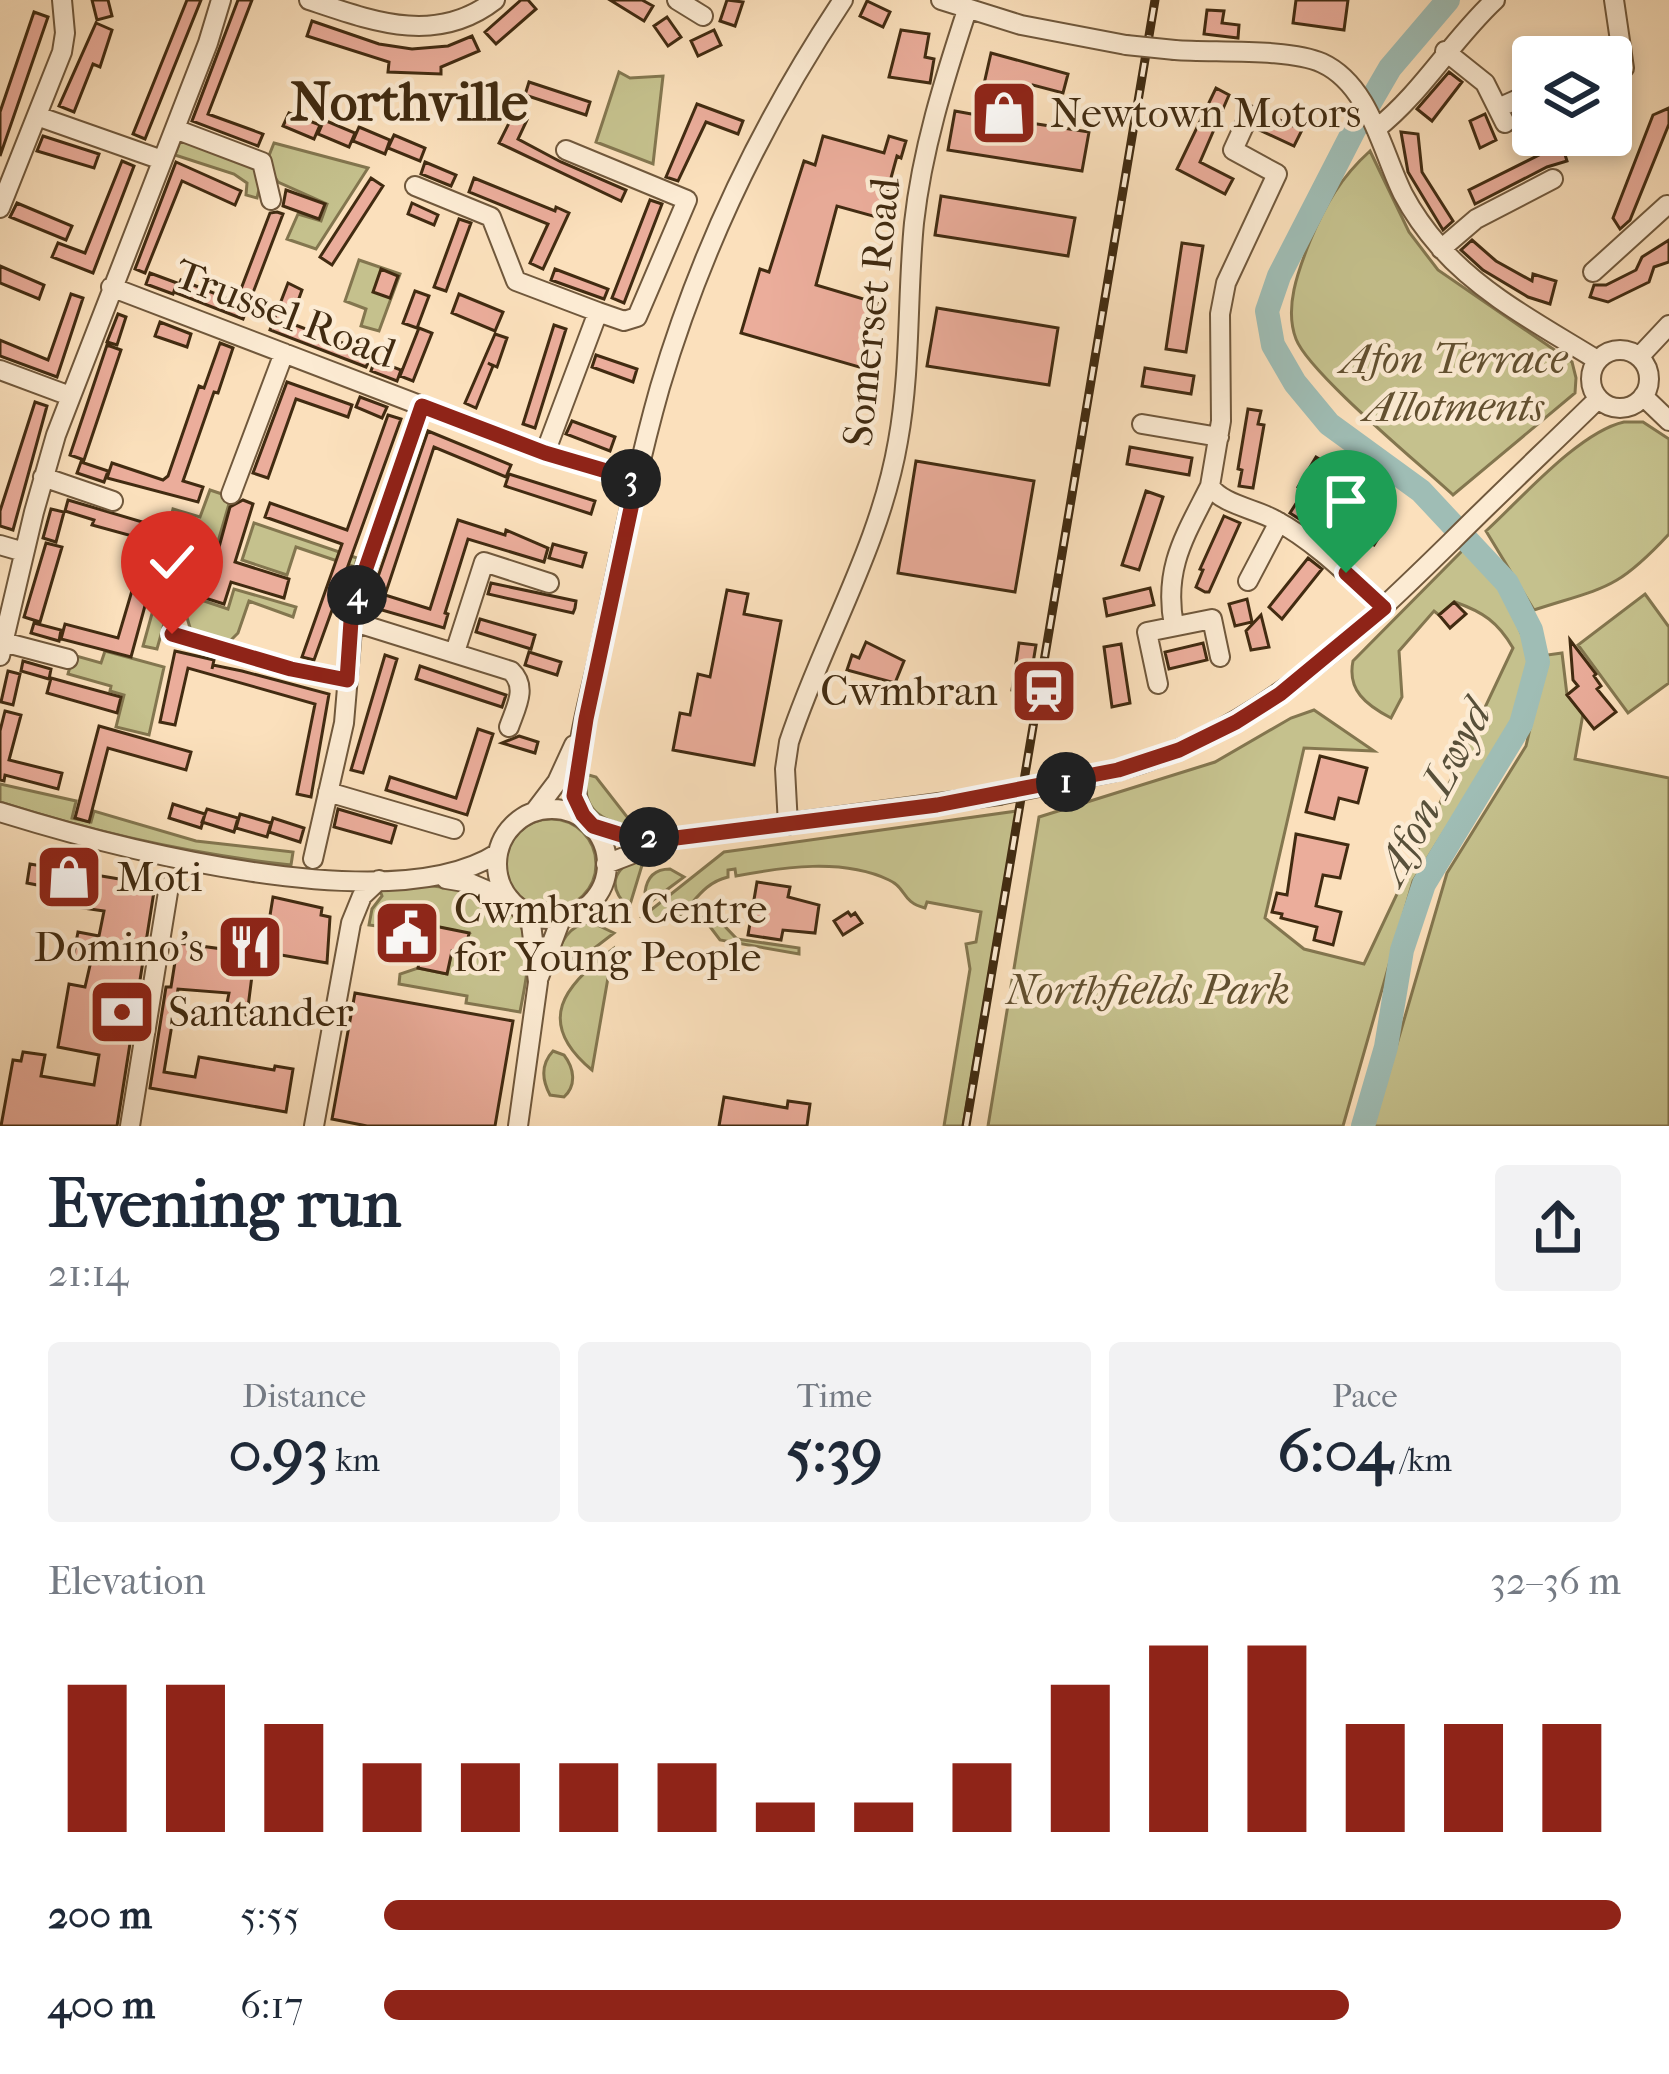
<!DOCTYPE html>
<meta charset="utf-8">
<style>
body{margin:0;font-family:"IM FELL French Canon",serif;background:#f2f2f3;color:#1f2937;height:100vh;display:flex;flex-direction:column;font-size:45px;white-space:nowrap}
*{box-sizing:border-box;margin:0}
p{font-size:39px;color:#747a83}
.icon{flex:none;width:66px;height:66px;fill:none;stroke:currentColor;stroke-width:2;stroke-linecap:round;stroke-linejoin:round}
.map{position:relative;height:1126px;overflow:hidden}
.details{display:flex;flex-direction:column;background:#fff;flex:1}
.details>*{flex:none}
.fabs{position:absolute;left:1512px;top:36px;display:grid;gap:24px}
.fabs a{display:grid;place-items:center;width:120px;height:120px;border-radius:12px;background:#fff;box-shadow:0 6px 18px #0003;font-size:60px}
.pin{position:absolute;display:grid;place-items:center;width:102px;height:102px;color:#fff;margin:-123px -51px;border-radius:50% 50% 50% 0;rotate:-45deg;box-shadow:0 0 12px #0007}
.pin .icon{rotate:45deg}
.km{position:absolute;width:60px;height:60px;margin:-30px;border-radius:50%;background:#222;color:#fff;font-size:33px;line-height:60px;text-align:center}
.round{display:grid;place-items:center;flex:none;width:126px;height:126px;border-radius:12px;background:#f2f2f3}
.summary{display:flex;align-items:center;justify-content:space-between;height:204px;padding:0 48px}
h1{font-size:66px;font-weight:700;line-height:90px}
.figures{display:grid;grid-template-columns:repeat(3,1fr);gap:18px;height:204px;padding:12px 48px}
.figures div{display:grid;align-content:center;border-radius:12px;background:#f2f2f3;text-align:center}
.figures b{font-size:60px;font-weight:700}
.figures small{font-size:33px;font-weight:400}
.figures p{font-size:33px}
.chart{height:336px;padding:24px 48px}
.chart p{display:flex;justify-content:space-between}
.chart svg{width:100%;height:216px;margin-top:12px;stroke:#8f2418;stroke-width:6}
ul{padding:0 48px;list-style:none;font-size:39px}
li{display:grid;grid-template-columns:192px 144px 1fr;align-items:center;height:90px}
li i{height:30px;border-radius:15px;background:#8f2418}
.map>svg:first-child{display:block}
.green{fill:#c5c18d;stroke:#83764f;stroke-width:3}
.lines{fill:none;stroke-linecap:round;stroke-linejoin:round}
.river{stroke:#9fbdb5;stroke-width:24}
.building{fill:#ebad9b;stroke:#412b11;stroke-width:3}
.minor-casing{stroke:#70583c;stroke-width:22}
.minor{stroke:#fcebd3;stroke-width:18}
.rail-casing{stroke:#412b11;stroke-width:9}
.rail{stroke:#fcebd3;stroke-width:4.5;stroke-dasharray:14;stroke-linecap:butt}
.minor-bridge-casing{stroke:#70583c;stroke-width:22;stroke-linecap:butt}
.minor-bridge{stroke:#fcebd3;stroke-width:18}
.route-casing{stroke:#fff;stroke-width:24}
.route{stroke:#8f2418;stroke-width:15}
.labels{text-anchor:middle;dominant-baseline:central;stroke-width:9;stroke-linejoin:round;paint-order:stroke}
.poi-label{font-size:42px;fill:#412b11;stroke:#fcebd3;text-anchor:start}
.street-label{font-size:42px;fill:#412b11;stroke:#fcebd3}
.park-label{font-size:42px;font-style:italic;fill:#625030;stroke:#fcebd3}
.water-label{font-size:45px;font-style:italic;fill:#58503a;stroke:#fcebd3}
.district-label{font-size:54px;font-weight:bold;fill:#412b11;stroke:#fcebd3}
</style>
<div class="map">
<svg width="1669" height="1126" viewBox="0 0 1669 1126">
<rect width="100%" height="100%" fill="#fbe0bc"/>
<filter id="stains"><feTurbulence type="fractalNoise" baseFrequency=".00167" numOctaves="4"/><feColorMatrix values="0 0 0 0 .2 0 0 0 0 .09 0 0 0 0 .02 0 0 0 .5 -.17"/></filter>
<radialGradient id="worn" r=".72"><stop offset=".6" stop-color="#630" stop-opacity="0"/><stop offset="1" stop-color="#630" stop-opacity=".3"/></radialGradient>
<!-- green -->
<path class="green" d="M619,72L630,78L663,76L653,164L596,142Z
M181,139L263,172L257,198L246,195L247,183L234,174L175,155Z
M274,143L368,168L316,249L287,239L298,214L321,221L327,204L278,182L266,163Z
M1370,151L1409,232L1438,270L1572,362L1576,378L1575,393L1453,495C1421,465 1309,373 1296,339C1284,308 1298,271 1310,241C1325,205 1341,177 1370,151Z
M359,260L400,274L379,331L361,326L366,309L345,301Z
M1624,422H1643L1669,439V534C1616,591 1605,587 1534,610L1486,531C1521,499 1579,432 1624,422Z
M210,490L231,497L201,600L228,609L234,589L296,607L293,617L249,601L238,633L227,644L191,631L185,611L188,589L175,585L157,649L143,646L168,556L162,553L173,509L200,517Z
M254,523L357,558L355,567L296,547L287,575L242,560Z
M1464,549L1505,594L1532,660L1512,724L1413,881L1343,1126H988L1039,817L1215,762L1291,718L1314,710L1374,751L1304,748L1265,918L1304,949L1364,964L1513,648C1498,622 1483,612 1455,602L1439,615L1434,611L1399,651L1402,697L1391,718C1366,705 1347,690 1353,661Z
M1645,594L1669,627V683L1628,713L1578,645Z
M105,651L164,667L149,735L116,727L124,695L110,691L111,686L68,674L73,655L101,663Z
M1562,653L1567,695L1583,714L1575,759L1669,778V1126H1373L1447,873L1526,746L1547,655Z
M585,774L596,777L635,827C600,821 583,811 585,774Z
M0,784L76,801L72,818L91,822L94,811L196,841L293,852L291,865C191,854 96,833 0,802Z
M1017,811L963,1126H944L970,969L966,944L976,942L981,912L927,902L925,908C901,902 907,888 889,880C843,858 783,867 736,876L735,869L728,870V877C686,887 690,937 642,917L724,852Z
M506 864a45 45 0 1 1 90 0a45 45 0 1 1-90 0Z
M640,857L643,862L629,908C606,886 613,869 640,857Z
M670,869L684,877L649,903L645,892C647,877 655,869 670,869Z
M388,884C431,886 507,883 525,936C532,959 524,989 520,1012L466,1003L467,996L399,984L400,974L418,968L447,974L452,951L469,934L396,918L393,928L369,925L372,909L382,896L379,888Z
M711,912L737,939L799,948V954L720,940L708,924L699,920Z
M591,922L614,933L592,950L558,965L554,962C561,942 568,925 591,922Z
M613,949L592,1070C534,1022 564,985 613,949Z
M553,1051L564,1055C574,1068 577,1085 564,1097L550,1095C542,1080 541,1064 553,1051Z"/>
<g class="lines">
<!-- river -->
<path class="river" d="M1363,1126L1386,1047L1402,950L1424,884L1521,724L1538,662L1531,630L1507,583L1421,491L1329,424L1295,383L1273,345L1267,311L1279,276L1354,130L1390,68L1448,0"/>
</g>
<!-- building -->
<path class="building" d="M92,0H108L112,16L97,20Z
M187,0H201L145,139L133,134Z
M238,0H252L208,114L263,134L258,146L192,121Z
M521,0H528L536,9L496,44L485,32Z
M610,0H642L653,6L644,21Z
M727,0L743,2L735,26L720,21Z
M1296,0H1348L1344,30L1293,23Z
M867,1L890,12L883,27L860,16Z
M1207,10L1224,11L1222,23L1239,25L1238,38L1204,34Z
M34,12L48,17L0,156V112Z
M667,17L681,37L668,46L654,26Z
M312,21L379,44L412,49L448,46L472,36L479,51L441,67V74L388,72L389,62L307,36Z
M96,23L112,30L100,67L93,64L74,112L59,106Z
M714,30L721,45L698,56L691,41Z
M901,30L929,34L925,57L934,59L930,83L889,77Z
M991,53L1068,74L1063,93L1033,85L1024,122L1089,132L1082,171L948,150L955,111L977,115Z
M1449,72L1462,82L1432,121L1417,109Z
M529,82L590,102L586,115L525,95Z
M1216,88L1229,95L1200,162L1233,179L1225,194L1177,169Z
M697,104L743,121L738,134L706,122L678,181L666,177Z
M1669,108V124L1630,220L1620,229L1613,218L1653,115Z
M1262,112L1302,130L1294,146L1257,129Z
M289,113L320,125L314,139L283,126Z
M514,113L527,120L518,139L561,162L626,190L621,201L499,143Z
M1485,114L1496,140L1480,148L1470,121Z
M324,120L355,133L349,147L318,134Z
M359,127L390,140L385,154L353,141Z
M1401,132L1418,134L1422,172L1453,221L1443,230L1408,172Z
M394,135L425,148L420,161L388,148Z
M1542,135H1559L1567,161L1547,167L1475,204L1469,190L1547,151Z
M43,136L99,154L94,168L37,151Z
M823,136L884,153L889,136L906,141L901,158L897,156L880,218L837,206L816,285L877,303L859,367L741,333L760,269L769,272L804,161L815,165Z
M122,161L134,166L93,273L52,257L58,243L85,253Z
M176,162L241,191L235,205L182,181L145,273L135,269Z
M425,162L456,175L451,186L421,174Z
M371,178L383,186L332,265L320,257Z
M474,178L555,211L556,207L569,213L543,269L530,263L548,224L469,192Z
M286,190L325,204L319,219L283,206Z
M941,196L1075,218L1068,256L935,235Z
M650,200L662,204L624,303L612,298Z
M17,203L72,226L66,240L10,217Z
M412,203L438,215L434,225L408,214Z
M277,212L283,214L243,319L176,293L181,280L236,302L270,213Z
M459,219L471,223L446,291L434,287Z
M1472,240L1496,261L1532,281L1533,274L1556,281L1550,304L1528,297L1483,270L1461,250Z
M1669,240V262L1654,267L1649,282L1608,302L1590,297L1594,285H1606L1636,270L1642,257Z
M1182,243L1203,246L1186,352L1166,349Z
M0,266L44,285L39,299L0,283Z
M381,269L398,276L390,298L373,292Z
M555,269L608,289L604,299L551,280Z
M150,273L177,283L173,294L146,284Z
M288,283L302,290L290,323L372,354L366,367L270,330Z
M415,291L429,296L417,328L403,323Z
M71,294L83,298L57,377L0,356V340L48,360Z
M459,294L503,312L495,331L452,313Z
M937,308L1058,328L1049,385L927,366Z
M118,314L126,317L117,345L107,342Z
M160,322L191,334L187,347L155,336Z
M554,325L566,329L535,428L523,424Z
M419,328L432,333L413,381L400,376Z
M495,334L507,338L497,367L488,363L493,366L476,408L465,403Z
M220,343L233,348L218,393L214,392L183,481L203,487L198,502L107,478L112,463L163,480L168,476L199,386L204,388Z
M107,345L121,350L84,460L70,455Z
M596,355L637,369L633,382L592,367Z
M375,360L401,370L397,381L371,371Z
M1145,368L1194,376L1191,394L1142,386Z
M287,382L352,405L348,417L296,399L268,478L253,473Z
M360,397L387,407L382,418L356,407Z
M35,402L47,406L13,530L0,526V511Z
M1248,409L1261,411L1258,424L1264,425L1253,488L1239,486L1242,470L1238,469Z
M388,415L401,419L314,660L302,657L342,544L265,517L270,503L347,530Z
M572,421L615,437L610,451L566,434Z
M428,431L511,465L506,477L434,447L385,595L430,609L458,520L505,535L506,530L548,548L544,562L468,539L445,613L448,614L444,628L368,606Z
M1130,447L1192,458L1189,475L1127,464Z
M1316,457L1333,467L1304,522L1290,513L1304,491L1298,487Z
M916,461L1034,481L1015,592L898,573Z
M81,462L108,471L104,482L77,473Z
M509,474L595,501L591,514L505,486Z
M1146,491L1163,497L1139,570L1122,565Z
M68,500L166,529L131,657L61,639L65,624L118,638L147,540L92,525L94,520L65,511Z
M243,500L253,504L235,562L289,579L284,598L231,582L224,604L205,598L230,507Z
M51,509L64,512L56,542L43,538Z
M1381,512L1391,518L1374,545L1364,539Z
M1224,516L1240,523L1209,592H1205L1196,587L1203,570L1200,569Z
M46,543L62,547L40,622L24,617Z
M553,544L586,553L582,567L549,558Z
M1308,558L1322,569L1282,619L1269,607Z
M491,583L576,601L575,608L573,613L488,594Z
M1150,588L1154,605L1107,616L1104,599Z
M727,590L748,594L744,614L781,621L754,765L673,750L680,713L690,715L698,674L710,677Z
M1247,599L1252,622L1235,626L1229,604Z
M1454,602L1466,614L1450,628L1439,615Z
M1261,615L1269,647L1251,650L1246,631Z
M480,619L535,635L531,649L476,632Z
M34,623L61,630L59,641L31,633Z
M1570,640L1596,674L1594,676L1601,686L1597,689L1616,712L1594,729L1567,695L1578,686L1573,680Z
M866,642L904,661L895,683L847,670L852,655L859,658Z
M1019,643L1036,645L1028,693L1012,690Z
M1203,643L1207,660L1169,669L1165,652Z
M1121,644L1130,703L1112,707L1104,647Z
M175,651L214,660L212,669L213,665L242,671L329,694L311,797L297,794L315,704L188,668L175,725L160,722Z
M529,652L561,662L557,675L525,665Z
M385,655L397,659L363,773L351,770Z
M23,661L51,669L49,679L21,671Z
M420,666L506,695L502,707L416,679Z
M8,671L20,674L13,705L1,702Z
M51,678L121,697L117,713L47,693Z
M5,711L21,715L9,760L62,773L58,789L5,775L4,781L0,780V731Z
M99,726L191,752L186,770L108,748L89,822L75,818Z
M478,729L493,734L467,815L386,790L390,777L456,798Z
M519,736L538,742L535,753L502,743Z
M1320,756L1367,768L1358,803L1339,798L1334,819L1306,812Z
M173,804L205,814L201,828L169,818Z
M207,809L238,818L234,832L202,822Z
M338,809L396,826L391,843L334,827Z
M240,814L271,823L267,837L236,828Z
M273,818L304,828L300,842L269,832Z
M1296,834L1348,845L1340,878L1323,875L1316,906L1341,912L1333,945L1314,940L1317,927L1281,918L1282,914L1272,912L1277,893L1287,895Z
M30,864L155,885L117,1126H1L13,1060L21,1061L23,1052L45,1055L41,1076L94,1085L99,1055L58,1047L69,984L85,987L91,961L73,958L78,932L99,936L104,911L76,907L78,893L27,883Z
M757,882L790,887L788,897L819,905L815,933L783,930L781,940L748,935Z
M273,897L322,908L321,915L330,917L327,963L264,952Z
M848,912L851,916L855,913L862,923L843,935L834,921Z
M395,918L469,933L465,954L452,951L447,974L418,968L422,948L390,942Z
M244,942L256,944L247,1015L240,1014L237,1026L223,1023L229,993L178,989L164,1072L195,1077L199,1057L274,1070L275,1066L293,1069L286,1112L150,1088L166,987H171L178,943L230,950L231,946L243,948Z
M355,993L513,1021L495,1126H367L332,1119Z
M724,1097L787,1108L788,1101L810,1104L807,1126H719Z"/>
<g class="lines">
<defs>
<path id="minor" d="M309,0C372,21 436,46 495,0
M677,0L703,16
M941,0L1021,25L1126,45
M1614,0L1624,68
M1175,50C1214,53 1289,48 1322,63C1370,85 1382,152 1403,194C1413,213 1426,231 1440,247C1482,295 1544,327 1597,360
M1445,51L1485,83L1505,123
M1592,53L1621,49
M1498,108L1525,96
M1249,115L1233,150L1277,174L1226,283L1220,314L1221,421L1210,486C1221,504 1256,509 1275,520C1316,542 1350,577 1384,608
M37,116L162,160
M175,129L262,162L271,200
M1376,129C1422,93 1452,40 1495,0
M566,150L687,200L637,317L624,321L598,312
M415,186L491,217L516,281L598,312L545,453
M0,208L62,52L65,33L62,0
M1441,249L1476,219L1553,179
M1593,272L1667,205
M111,287L545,453L637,480
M1591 379a29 29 0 1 1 58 0a29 29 0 1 1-58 0Z
M1639,357L1669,325
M0,370L70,396
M1643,396L1669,421
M1142,424L1219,437
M43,477L113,501
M231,494L284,353
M0,545L24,552
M1317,548L1348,501
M1248,581L1279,522
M351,621L511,671C528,687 516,707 509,727
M1174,626C1163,568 1185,536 1210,486
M172,634L291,669L347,680
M3,642L68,659
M455,652L484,562L549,583
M0,656L34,512L56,435L208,43L221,0
M1158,684L1147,632L1212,619L1220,657
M1112,772C1251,737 1353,638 1452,541C1500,493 1550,446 1598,399
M328,792L454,829
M497 864a55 55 0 1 1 110 0a55 55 0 1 1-110 0Z
M535,811L557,782L574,745
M0,812C116,848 391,922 498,853
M583,815C563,781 591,694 599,655C618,566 635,475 660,387C701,249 763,120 843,0
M788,825L785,769L789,742C822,641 880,547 898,441C911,370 907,295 914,223C922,150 944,80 967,10
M593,826L625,836L676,838L999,795
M313,859L344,723L354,606L422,406
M606,864L661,843
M446,879L470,883L509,900
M539,977L561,919
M130,1126L169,886
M314,1126L351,923L362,896L379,880
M518,1126L538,982L530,915"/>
</defs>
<!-- minor casing -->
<use href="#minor" class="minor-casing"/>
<!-- minor -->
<use href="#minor" class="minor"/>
<defs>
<path id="rail" d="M966,1126L1155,0"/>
</defs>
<!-- rail casing -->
<use href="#rail" class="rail-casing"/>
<!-- rail -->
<use href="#rail" class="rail"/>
<defs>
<path id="minor-bridge" d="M1126,45L1175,50
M999,795L1112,772"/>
</defs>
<!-- minor-bridge casing -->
<use href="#minor-bridge" class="minor-bridge-casing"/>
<!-- minor-bridge -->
<use href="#minor-bridge" class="minor-bridge"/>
</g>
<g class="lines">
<defs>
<path id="route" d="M172,634L291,669L347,680L351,621L358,591L422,406L545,453L637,480L586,719L574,796L583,815L593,826L625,836L676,838L937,805L1118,770L1179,750L1236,722L1280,694L1384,608L1346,573"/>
</defs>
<!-- route casing -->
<use href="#route" class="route-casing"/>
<!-- route -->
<use href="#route" class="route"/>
</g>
<!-- icons -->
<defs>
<symbol id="shop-square" viewBox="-11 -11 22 22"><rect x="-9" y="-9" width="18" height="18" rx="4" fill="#8f2418" stroke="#fcebd3"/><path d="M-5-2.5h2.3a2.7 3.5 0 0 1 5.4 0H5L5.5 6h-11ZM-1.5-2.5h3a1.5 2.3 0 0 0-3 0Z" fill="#fff"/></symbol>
<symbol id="station-square" viewBox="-11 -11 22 22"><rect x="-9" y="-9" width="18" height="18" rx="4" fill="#8f2418" stroke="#fcebd3"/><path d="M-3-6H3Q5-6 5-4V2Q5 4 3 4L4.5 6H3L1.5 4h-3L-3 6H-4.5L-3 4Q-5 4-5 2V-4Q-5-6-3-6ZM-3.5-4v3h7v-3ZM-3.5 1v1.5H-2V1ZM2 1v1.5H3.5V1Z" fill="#fff"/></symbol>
<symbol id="civic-square" viewBox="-11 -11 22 22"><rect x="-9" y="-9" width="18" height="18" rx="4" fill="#8f2418" stroke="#fcebd3"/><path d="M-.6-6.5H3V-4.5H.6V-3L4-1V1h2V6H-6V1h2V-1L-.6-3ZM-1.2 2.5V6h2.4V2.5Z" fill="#fff"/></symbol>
<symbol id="restaurant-square" viewBox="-11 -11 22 22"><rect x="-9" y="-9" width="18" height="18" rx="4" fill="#8f2418" stroke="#fcebd3"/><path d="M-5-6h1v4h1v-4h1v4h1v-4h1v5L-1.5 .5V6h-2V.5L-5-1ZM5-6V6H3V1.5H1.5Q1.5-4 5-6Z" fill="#fff"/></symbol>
<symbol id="bank-square" viewBox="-11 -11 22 22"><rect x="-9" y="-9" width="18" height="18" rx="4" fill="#8f2418" stroke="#fcebd3"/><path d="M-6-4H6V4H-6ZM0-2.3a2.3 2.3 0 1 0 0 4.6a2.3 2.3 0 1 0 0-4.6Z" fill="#fff"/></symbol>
</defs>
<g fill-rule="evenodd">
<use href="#shop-square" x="966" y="75" width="76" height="76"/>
<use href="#station-square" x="1006" y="653" width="76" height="76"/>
<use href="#shop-square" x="31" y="839" width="76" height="76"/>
<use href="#civic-square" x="369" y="895" width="76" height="76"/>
<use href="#restaurant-square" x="212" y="909" width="76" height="76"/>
<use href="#bank-square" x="84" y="974" width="76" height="76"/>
</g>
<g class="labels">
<!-- poi labels -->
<g class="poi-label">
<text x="1050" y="113">Newtown Motors</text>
<text x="998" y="691" text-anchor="end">Cwmbran</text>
<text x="116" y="877">Moti</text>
<text x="454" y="909">Cwmbran Centre<tspan x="454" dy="48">for Young People</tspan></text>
<text x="204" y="947" text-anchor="end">Domino's</text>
<text x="168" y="1012">Santander</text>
</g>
<!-- street labels -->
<g class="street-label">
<text transform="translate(872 312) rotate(-84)">Somerset Road</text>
<text transform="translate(285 314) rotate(21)">Trussel Road</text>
</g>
<!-- park labels -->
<g class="park-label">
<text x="1454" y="359">Afon Terrace<tspan x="1454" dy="48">Allotments</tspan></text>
<text x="1148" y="990">Northfields Park</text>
</g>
<!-- water labels -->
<g class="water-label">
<text transform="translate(1434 792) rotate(-62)">Afon Lwyd</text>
</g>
<!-- district labels -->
<g class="district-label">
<text x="409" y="102">Northville</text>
</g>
</g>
<rect width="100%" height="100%" filter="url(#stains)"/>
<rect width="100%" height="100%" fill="url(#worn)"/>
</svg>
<div class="fabs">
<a><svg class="icon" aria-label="layers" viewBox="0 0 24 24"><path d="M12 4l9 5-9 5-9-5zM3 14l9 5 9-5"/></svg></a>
</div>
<div class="pin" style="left:1346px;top:573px;background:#1e9e55"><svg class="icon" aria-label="arrive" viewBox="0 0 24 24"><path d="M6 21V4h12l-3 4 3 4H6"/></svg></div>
<div class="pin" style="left:172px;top:634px;background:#d93025"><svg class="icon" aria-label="check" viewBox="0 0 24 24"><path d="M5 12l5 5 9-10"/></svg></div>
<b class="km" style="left:1066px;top:782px">1</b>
<b class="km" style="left:649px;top:837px">2</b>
<b class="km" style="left:631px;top:479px">3</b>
<b class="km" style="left:357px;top:595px">4</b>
</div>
<section class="details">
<div class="summary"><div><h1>Evening run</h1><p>21:14</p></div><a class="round"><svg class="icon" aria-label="share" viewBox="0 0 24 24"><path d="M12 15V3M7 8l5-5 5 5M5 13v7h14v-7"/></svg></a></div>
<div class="figures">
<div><p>Distance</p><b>0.93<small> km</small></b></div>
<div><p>Time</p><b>5:39</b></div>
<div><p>Pace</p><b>6:04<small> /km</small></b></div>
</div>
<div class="chart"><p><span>Elevation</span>32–36 m</p>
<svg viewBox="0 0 160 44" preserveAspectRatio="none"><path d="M5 44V14M15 44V14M25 44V22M35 44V30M45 44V30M55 44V30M65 44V30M75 44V38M85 44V38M95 44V30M105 44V14M115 44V6M125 44V6M135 44V22M145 44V22M155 44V22"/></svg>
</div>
<ul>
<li><b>200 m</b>5:55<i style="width:100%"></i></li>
<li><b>400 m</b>6:17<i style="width:78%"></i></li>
</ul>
</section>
